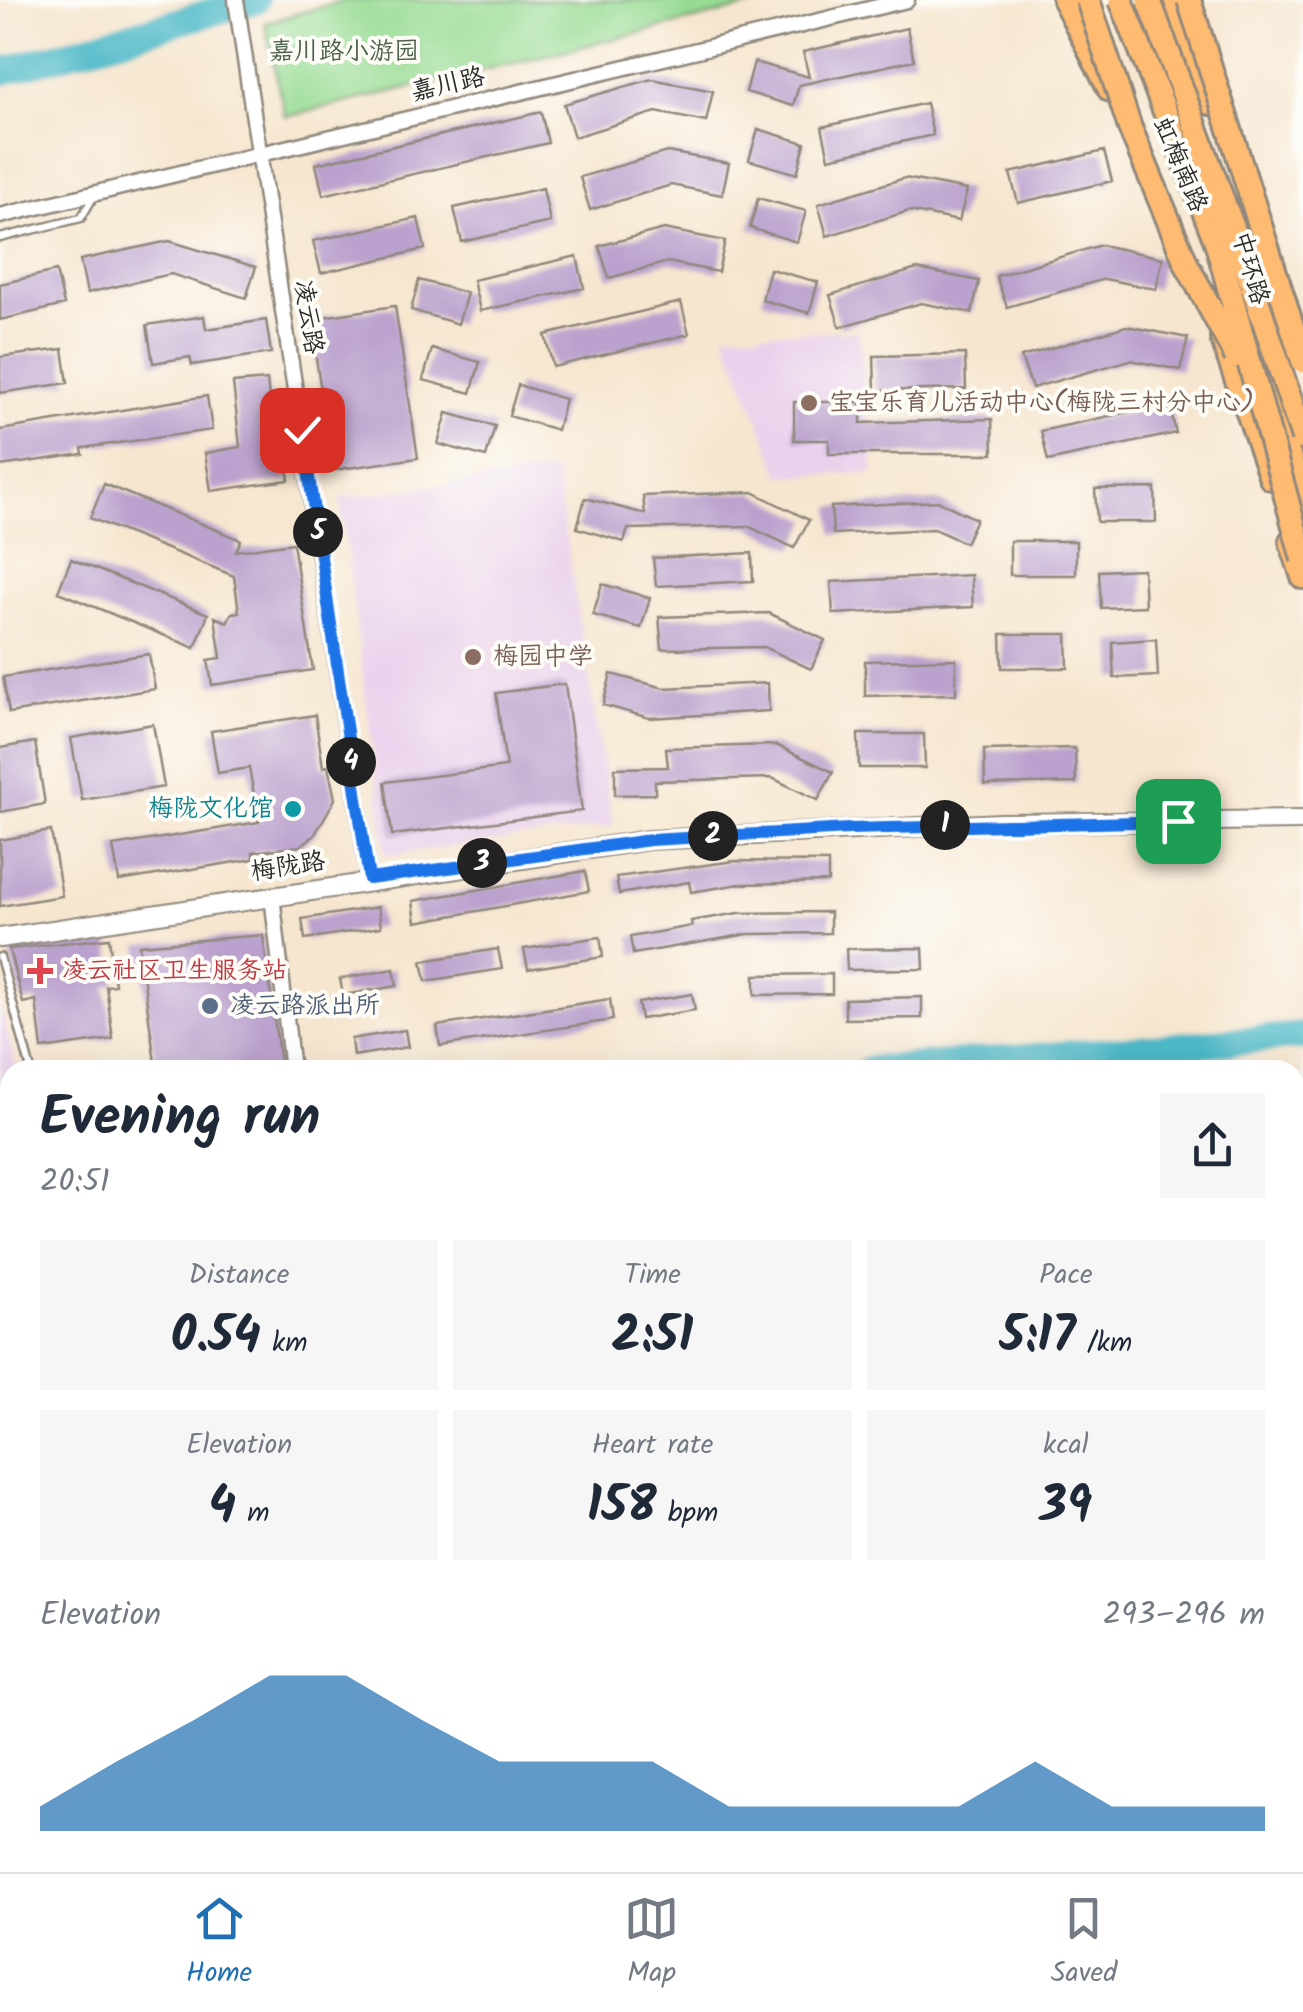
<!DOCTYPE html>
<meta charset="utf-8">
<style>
body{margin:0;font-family:Kalam,"LXGW WenKai TC",sans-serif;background:#f6f6f7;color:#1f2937;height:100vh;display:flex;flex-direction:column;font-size:38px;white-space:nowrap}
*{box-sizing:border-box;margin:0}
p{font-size:32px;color:#747a83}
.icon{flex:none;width:55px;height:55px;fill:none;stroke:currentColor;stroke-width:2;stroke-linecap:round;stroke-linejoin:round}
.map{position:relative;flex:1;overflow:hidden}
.side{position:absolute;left:0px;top:1060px;width:1305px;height:812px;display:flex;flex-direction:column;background:#fff;border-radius:30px 30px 0 0;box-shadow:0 10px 40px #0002}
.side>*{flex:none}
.pin{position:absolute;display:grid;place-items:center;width:85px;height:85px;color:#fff;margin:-42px;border-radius:20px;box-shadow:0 5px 15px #0006}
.km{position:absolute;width:50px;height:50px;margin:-25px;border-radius:50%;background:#222;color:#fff;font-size:28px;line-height:50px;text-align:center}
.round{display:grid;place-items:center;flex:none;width:105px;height:105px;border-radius:0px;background:#f6f6f7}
.overview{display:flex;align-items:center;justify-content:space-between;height:170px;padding:0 40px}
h1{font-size:55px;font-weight:600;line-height:75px}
.metrics{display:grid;grid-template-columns:repeat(3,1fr);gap:15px;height:170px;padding:10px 40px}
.metrics div{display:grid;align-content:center;border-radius:0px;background:#f6f6f7;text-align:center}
.metrics b{font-size:50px;font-weight:600}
.metrics small{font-size:28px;font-weight:400}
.metrics p{font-size:28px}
.chart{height:280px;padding:20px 40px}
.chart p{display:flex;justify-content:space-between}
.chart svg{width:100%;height:180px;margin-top:10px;fill:#1f6fb2;opacity:.7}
.dock{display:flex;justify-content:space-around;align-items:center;height:140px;border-top:2px solid #e0e1e3;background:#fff;font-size:28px;color:#747a83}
.dock a{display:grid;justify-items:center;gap:5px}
.dock .current{color:#1f6fb2}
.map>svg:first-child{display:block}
.built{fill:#ead1ec}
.industrial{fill:#cabfd6}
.green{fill:#96db93;stroke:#60835f;stroke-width:2.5}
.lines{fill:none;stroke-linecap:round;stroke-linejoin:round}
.river{stroke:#4db9c8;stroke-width:28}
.building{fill:#bba2ce}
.service-casing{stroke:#90887d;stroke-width:11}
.minor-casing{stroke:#90887d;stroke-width:19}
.tertiary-casing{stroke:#90887d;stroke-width:22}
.primary-casing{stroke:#90887d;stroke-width:28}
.trunk-casing{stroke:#90887d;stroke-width:28}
.service{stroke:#fff;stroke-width:6}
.minor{stroke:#fff;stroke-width:14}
.tertiary{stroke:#fff;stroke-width:18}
.primary{stroke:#febb71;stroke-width:22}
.trunk{stroke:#febb71;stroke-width:22}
.rail{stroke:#2b2b2b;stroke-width:5;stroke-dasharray:15 8;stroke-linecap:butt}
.trunk-bridge-casing{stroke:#90887d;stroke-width:28;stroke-linecap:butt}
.trunk-bridge{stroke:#febb71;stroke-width:22}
.route-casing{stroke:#fff;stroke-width:20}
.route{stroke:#1a73e8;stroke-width:12}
.education-dot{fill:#8d6e63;stroke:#fdfcf7;stroke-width:4}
.culture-dot{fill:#0f9aa8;stroke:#fdfcf7;stroke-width:4}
.health-dot{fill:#e0444e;stroke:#fdfcf7;stroke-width:4}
.service-dot{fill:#5c6f8a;stroke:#fdfcf7;stroke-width:4}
.labels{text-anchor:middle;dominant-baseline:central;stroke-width:8;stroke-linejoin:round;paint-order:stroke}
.park-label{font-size:25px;fill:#4b604a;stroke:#fdfcf7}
.street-label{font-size:25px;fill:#2b2b2b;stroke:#fdfcf7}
.education-label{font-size:25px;fill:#785e54;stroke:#fdfcf7;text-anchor:start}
.culture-label{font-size:25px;fill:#0d838f;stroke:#fdfcf7;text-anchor:end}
.health-label{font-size:25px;fill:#be3a42;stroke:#fdfcf7;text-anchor:start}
.service-label{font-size:25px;fill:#4e5e75;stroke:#fdfcf7;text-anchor:start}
</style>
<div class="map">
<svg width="1303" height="1872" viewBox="0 0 1303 1872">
<rect width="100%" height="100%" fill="#fdfcf7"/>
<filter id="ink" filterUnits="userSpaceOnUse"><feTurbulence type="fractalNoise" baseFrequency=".01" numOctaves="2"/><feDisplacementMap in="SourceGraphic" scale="20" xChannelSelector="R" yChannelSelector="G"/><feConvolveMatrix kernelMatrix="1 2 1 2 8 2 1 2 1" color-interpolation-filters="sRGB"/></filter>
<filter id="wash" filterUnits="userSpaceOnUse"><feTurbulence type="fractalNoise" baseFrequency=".0048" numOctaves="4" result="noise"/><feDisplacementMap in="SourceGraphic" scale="40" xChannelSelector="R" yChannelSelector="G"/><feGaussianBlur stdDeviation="2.25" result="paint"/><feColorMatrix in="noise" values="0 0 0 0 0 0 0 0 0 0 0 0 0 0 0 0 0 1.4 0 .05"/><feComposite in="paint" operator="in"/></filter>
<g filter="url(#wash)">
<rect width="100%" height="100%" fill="#f6e6cf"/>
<!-- built -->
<path class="built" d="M859,331L874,473L781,476L724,333Z
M555,471L613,826L386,855L340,498Z
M0,1003L16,1070H10V1517L0,1542Z"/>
<!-- industrial -->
<path class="industrial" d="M1303,1708V1872H971L991,1862H1295V1712Z"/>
<!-- green -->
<path class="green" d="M345,0H778L285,117L265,23Z"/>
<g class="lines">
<!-- river -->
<path class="river" d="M0,72L255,0
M869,1070L1303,1036
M0,1621L10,1597"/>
</g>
<g id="blocks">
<!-- building -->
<path class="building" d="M907,28L914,60L799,85L793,106L746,92L754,62L809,77L803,52Z
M652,79L713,91L706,122L656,112L574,137L564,104Z
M926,103L933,135L829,158L822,127Z
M541,112L548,143L323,195L316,164Z
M758,129L805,143L797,174L749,160Z
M1104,151L1112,181L1018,203L1010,173Z
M667,152L729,163L722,195L671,185L590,210L580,177Z
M905,178L967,190L959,221L909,211L827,236L818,204Z
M543,188L550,222L462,242L454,208Z
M758,198L806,211L797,242L750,228Z
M418,218L425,249L321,273L313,241Z
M664,229L725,241L718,272L668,262L609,278L599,246Z
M169,241L256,267L246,298L171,274L87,293L80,260Z
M1101,245L1163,258L1156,289L1105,279L1007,307L996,276Z
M577,256L584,288L480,311L473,280Z
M770,269L818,282L809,313L762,300Z
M917,269L979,281L972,313L921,303L840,327L830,295Z
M56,271L64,305L0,320V284Z
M419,280L467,293L458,324L411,310Z
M681,302L689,334L553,367L545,335Z
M395,306L418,458L333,470L310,319Z
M204,316L206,329L266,320L271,353L192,365L190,357L153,363L147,325Z
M1126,326L1188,338L1180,370L1130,360L1032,388L1021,357Z
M63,349L68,383L0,393V357Z
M432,349L480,362L471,393L423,380Z
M965,354L966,389L875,391L874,356Z
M267,380L274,442L283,441L289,480L211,491L205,453L240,447L233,383Z
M518,385L565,399L557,430L509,416Z
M207,396L212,430L82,448L83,454L0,466V430Z
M794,402H861V423L992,419L993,454H829V440H794Z
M1169,403L1176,433L1048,461L1041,431Z
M447,413L495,426L486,457L438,444Z
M104,484L241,540L236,551L293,543L313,670L212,685L208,660L221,658L215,617L227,622L232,613L239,612L234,576L90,518Z
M1155,488L1156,522H1097L1095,489Z
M753,492L809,520L794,548L748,526L628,529L624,542L577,528L585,498L645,514L643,496Z
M938,501L976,519L965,543L934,529L833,534L831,507Z
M1010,541H1076V575H1010Z
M752,553L753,581L656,586L653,558Z
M71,559L208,614L195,648L58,592Z
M1143,569L1145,606L1101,608L1099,571Z
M971,575L973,607L833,614L831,582Z
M602,584L650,598L641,628L593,615Z
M769,613L825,640L811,669L764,647L662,649L659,617Z
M1001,634H1067L1068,668H1002Z
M1156,639L1158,676L1114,678L1112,642Z
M149,654L155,689L9,713L3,677Z
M956,659V694L865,696V661Z
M611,674L664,688L768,683L769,711L649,718L603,705Z
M565,684L582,811L392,835L385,782L506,767L496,693Z
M315,715L323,767L328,766L335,799L314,836L300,846L253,852L254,859L119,881L113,846L259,822L249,768L218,773L211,731Z
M153,724L164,787L82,800L71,738Z
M858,734H924L925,768H859Z
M35,742L45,804L0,812V748Z
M776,745L833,772L818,800L772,778L655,781V794L615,795V768L668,767L666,748Z
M1075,748L1076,783L985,785L984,750Z
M51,831L62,896L0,906V840Z
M735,861L828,862V882L740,884L691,892L689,882L619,894L616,877Z
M585,871L589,891L416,922L413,901Z
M378,907L381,927L305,939L302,919Z
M830,912V933L748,934L633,954L630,937L692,926L691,921L739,913Z
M263,935L281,1070H156L139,945Z
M600,937L603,957L528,969L524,949Z
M109,938L115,985L106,986L113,1039L42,1049L36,1000L23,1003L9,949Z
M923,948L924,969L847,970L846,949Z
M498,949L502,969L426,981L422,961Z
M394,969L397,986L343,995L340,979Z
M832,974V994L755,995V975Z
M692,994L695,1010L641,1019L638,1003Z
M922,997V1018L845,1019V999Z
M610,999L613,1020L440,1046L437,1026Z
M405,1030L408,1047L353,1056L351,1039Z"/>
</g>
</g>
<g filter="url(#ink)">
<use href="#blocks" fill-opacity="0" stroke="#90887d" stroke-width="2.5"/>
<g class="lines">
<defs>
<path id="service" d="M0,238L81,218L94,196
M0,957L31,1070
M0,1535L10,1511"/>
<path id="minor" d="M236,0L369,879
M0,216L907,0
M272,895L292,1070
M1295,1218H1303"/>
<path id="tertiary" d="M0,938L649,840L1002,823L1303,820"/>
<path id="primary" d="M1174,0L1211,103
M1222,338L1271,478
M1255,348L1303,500
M1291,541L1303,577"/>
<path id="trunk" d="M1064,0L1110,90"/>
</defs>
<!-- service casing -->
<use href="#service" class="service-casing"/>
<!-- minor casing -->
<use href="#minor" class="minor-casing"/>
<!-- tertiary casing -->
<use href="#tertiary" class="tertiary-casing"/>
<!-- primary casing -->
<use href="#primary" class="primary-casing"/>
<!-- trunk casing -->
<use href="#trunk" class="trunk-casing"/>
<!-- service -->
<use href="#service" class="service"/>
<!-- minor -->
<use href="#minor" class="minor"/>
<!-- tertiary -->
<use href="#tertiary" class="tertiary"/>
<!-- primary -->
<use href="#primary" class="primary"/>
<!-- trunk -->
<use href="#trunk" class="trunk"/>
<!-- rail -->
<path class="rail" d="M1295,1669L1303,1665
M1295,1689L1303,1686
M902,1872L922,1862
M945,1872L965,1862"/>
<defs>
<path id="trunk-bridge" d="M1088,0L1130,128L1187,265L1236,356
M1121,0L1217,244L1303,559
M1149,0L1234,231L1303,438
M1189,0L1303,361"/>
</defs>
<!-- trunk-bridge casing -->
<use href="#trunk-bridge" class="trunk-bridge-casing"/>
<!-- trunk-bridge -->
<use href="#trunk-bridge" class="trunk-bridge"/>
</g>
</g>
<g class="lines" filter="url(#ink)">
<defs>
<path id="route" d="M302,430L369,879L650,840L849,829L1178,821"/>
</defs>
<!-- route casing -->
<use href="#route" class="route-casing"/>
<!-- route -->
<use href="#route" class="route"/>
</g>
<!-- markers -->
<g class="education-dot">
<circle cx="809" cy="403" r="10"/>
<circle cx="473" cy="657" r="10"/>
</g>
<circle class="culture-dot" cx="293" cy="809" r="10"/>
<path class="health-dot" d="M35 956h10v10h10v10h-10v10h-10v-10h-10v-10h10z"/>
<circle class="service-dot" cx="210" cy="1006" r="10"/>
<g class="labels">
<!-- park labels -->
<g class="park-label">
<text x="344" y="52">嘉川路小游园</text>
</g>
<!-- street labels -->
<g class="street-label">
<text transform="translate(448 85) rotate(-13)">嘉川路</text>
<text transform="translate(1180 165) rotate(67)">虹梅南路</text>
<text transform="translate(1250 268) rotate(74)">中环路</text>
<text transform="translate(308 317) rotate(81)">凌云路</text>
<text transform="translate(288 867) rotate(-9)">梅陇路</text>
</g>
<!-- education labels -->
<g class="education-label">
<text x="829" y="403">宝宝乐育儿活动中心(梅陇三村分中心)</text>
<text x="493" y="657">梅园中学</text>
</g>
<!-- culture labels -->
<g class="culture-label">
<text x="273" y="809">梅陇文化馆</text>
</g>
<!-- health labels -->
<g class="health-label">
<text x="62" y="971">凌云社区卫生服务站</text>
</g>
<!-- service labels -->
<g class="service-label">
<text x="230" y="1006">凌云路派出所</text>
</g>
</g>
</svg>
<div class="pin" style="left:1178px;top:821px;background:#1e9e55"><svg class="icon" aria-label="arrive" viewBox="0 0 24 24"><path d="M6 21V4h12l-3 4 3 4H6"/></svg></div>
<div class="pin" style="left:302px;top:430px;background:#d93025"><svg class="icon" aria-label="check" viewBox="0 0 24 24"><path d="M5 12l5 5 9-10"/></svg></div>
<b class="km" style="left:945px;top:825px">1</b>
<b class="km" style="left:713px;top:836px">2</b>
<b class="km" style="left:482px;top:863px">3</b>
<b class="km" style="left:351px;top:762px">4</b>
<b class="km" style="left:318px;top:532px">5</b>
<section class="side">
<div class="overview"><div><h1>Evening run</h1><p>20:51</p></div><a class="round"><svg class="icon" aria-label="share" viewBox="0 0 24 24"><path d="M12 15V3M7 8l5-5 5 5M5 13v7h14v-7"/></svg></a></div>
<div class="metrics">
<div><p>Distance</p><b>0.54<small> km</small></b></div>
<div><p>Time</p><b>2:51</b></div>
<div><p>Pace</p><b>5:17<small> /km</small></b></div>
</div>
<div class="metrics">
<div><p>Elevation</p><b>4<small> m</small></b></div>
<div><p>Heart rate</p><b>158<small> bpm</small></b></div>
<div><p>kcal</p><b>39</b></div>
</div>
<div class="chart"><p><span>Elevation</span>293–296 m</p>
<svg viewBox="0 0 160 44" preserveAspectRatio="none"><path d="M0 44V38L10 27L20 17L30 6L40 6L50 17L60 27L70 27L80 27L90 38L100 38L110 38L120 38L130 27L140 38L150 38L160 38V44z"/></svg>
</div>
</section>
</div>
<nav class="dock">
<a class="current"><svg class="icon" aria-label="home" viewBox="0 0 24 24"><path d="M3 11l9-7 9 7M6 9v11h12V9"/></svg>Home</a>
<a><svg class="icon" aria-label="map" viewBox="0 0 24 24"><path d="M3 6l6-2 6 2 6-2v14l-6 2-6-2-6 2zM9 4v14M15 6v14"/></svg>Map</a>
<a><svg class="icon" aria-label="saved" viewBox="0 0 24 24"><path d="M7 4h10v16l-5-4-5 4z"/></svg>Saved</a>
</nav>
